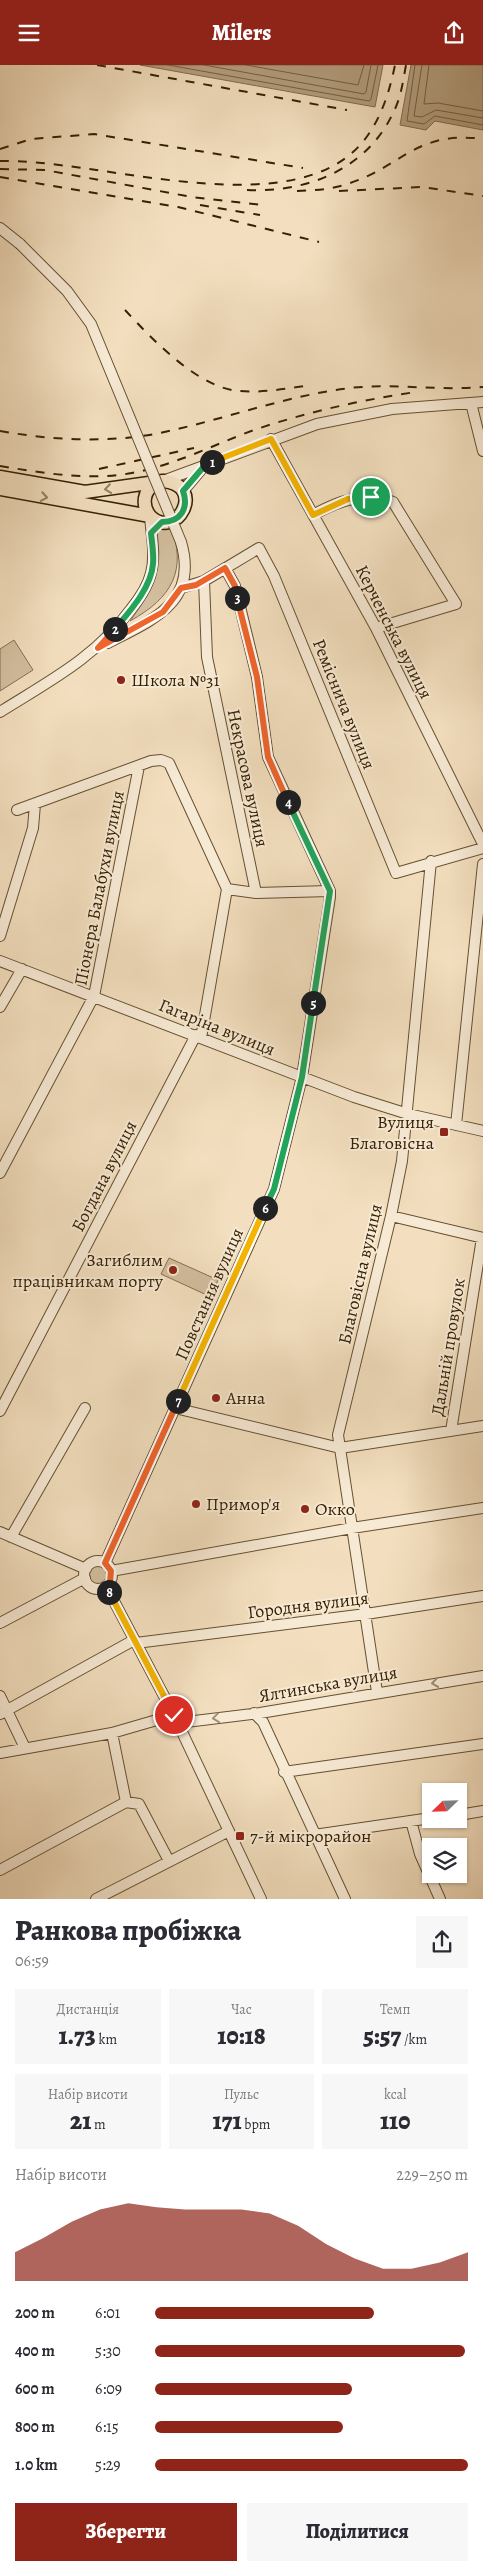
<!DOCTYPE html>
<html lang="uk">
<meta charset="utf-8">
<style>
body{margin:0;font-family:Alegreya,serif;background:#f7f7f7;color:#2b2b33;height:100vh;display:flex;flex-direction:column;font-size:19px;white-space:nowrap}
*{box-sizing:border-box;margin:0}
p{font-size:16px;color:#7c7c81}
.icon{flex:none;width:28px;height:28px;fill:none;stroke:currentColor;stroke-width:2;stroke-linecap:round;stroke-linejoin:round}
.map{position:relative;height:1834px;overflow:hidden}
.sheet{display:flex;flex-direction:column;background:#fff;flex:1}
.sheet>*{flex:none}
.needle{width:32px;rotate:247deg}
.tools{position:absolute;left:422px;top:1718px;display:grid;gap:10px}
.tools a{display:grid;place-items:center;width:45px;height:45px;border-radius:0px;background:#fff;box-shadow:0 1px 4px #0004;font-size:25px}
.pin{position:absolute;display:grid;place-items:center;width:42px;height:42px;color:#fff;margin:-21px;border:2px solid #fff;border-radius:50%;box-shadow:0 1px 5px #0007}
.km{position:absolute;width:25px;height:25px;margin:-12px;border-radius:50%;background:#222;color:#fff;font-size:14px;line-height:25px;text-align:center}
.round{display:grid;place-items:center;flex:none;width:52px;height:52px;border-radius:0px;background:#f7f7f7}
.summary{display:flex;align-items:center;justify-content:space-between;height:85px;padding:0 15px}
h1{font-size:28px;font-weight:800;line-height:38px}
.figures{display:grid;grid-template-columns:repeat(3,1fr);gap:8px;height:85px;padding:5px 15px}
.figures div{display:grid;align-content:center;border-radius:0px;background:#f7f7f7;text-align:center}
.figures b{font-size:25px;font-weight:800}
.figures small{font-size:14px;font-weight:400}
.figures p{font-size:14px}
.chart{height:140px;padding:10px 15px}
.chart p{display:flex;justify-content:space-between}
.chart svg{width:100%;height:90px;margin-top:5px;fill:#8f2418;opacity:.7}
.primary-button{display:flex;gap:10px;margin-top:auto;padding:10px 15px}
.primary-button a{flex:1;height:58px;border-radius:0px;background:#8f2418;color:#fff;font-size:20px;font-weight:800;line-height:58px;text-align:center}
.primary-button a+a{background:#f7f7f7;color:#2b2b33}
ul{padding:0 15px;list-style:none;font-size:16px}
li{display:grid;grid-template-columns:80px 60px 1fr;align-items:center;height:38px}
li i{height:12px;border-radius:6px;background:#8f2418}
header{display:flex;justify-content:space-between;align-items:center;height:65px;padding:0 15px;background:#8f2418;color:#fff;font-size:22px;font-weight:800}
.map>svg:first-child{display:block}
.green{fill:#d3bf9f;stroke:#847050}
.water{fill:#b39e7f;stroke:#816c4d}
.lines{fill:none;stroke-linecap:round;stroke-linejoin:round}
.shore{stroke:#745f40;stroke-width:1}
.minor-casing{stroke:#655031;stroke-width:12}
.major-casing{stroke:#362002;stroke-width:15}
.minor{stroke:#f7ead5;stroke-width:10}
.major{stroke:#f3dfbf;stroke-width:12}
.rail{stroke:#362002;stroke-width:2;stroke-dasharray:9 9;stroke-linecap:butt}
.minor-bridge-casing{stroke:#655031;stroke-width:12;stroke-linecap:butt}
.minor-bridge{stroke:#f7ead5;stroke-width:10}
.oneway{stroke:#948060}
.oneway2{stroke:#a08f76}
.split-1-casing{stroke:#fff;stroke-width:10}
.split-2-casing{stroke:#fff;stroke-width:10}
.split-3-casing{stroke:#fff;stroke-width:10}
.split-4-casing{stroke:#fff;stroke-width:10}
.split-5-casing{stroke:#fff;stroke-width:10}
.split-6-casing{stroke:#fff;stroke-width:10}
.split-7-casing{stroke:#fff;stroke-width:10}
.split-8-casing{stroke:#fff;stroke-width:10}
.split-9-casing{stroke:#fff;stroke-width:10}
.split-1{stroke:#f5b400;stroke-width:6}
.split-2{stroke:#22a559;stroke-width:6}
.split-3{stroke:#f0652b;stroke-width:6}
.split-4{stroke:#f0652b;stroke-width:6}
.split-5{stroke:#22a559;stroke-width:6}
.split-6{stroke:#22a559;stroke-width:6}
.split-7{stroke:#f5b400;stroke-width:6}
.split-8{stroke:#f0652b;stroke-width:6}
.split-9{stroke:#f5b400;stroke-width:6}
.poi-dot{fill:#8f2418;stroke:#f7ead5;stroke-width:2}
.labels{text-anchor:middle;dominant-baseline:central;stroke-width:4;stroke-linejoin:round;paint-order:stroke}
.street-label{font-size:18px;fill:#362002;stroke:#f7ead5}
.poi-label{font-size:18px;fill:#362002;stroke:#f7ead5;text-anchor:start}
</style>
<header><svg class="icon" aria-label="menu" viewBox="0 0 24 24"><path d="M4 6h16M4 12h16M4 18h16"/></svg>Milers<svg class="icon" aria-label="share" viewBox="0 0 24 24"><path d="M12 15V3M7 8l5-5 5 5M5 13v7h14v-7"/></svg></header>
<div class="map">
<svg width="483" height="1834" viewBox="0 0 483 1834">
<rect width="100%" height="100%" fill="#f3dfbf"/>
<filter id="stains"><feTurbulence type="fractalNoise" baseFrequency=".004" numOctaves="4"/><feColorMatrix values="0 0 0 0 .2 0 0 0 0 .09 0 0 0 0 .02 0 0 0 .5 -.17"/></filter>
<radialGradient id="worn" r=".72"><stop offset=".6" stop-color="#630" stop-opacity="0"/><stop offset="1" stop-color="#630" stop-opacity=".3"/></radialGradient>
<!-- green -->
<path class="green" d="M163,459H170C188,505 172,533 130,556C157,519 159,510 157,465Z
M14,575L33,605L0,626V584Z
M169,1193L218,1215L211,1232L161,1209Z
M89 1510a9 9 0 1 1 18 0a9 9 0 1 1-18 0Z"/>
<!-- water -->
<path class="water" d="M140,0H383L375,42Z
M411,0H483V65L435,56L426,65L400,60Z"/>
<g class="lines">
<!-- shore -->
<path class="shore" d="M168,0L369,36L371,34L378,0
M204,0L364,29L366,27L371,0
M246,0L358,20L364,0
M415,0L407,56L424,59L435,51L483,60
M422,0L414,51L422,52L436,45L483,53
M429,0L424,39L438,38L483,46"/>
<defs>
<path id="minor" d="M0,163L20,179
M471,338L483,386
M271,374L376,563L483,779
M163,416L317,359L392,344L483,337
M183,426L205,400
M313,450C338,436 365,426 393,437L456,539L376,563
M204,516L207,592L256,828
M181,523L204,516L259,483L274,511L396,808L483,783
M108,578C152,555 199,538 181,477
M0,647C51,615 95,593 131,544C139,534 148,521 151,508C156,490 151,468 150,451
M17,745L151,696L161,695L169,698L227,824L201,973
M227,824L256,828L330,826
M0,871L33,763L35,739
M0,896L354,1032L408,1049L483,1066
M0,942L22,904
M456,1060L483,799
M0,1108L94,931L139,701
M391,1151L483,1173
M175,1343L340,1383L483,1361
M0,1346L196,970
M451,1366L482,1173
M0,1467L86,1504
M11,1472L85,1343
M84 1510a14 14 0 1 1 28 0a14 14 0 1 1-28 0Z
M105,1498L274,1124L302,1012L330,832V826L268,692L257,612L235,521L225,503
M111,1506L352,1463L483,1443
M106,1521L174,1650L261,1834
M0,1558L85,1513
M136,1578L366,1549L483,1531
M377,1627L338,1370L391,1151L402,1096L431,796
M0,1631L25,1683
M254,1648L263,1657L345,1834
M0,1649L134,1575
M178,1658L260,1648L483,1611
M112,1668L126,1737
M0,1688L112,1668L174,1650
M284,1707L483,1679
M126,1737L139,1739L169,1796
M459,1750L483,1746
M411,1756L420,1789L440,1834
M314,1770L431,1753
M0,1805L126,1737
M96,1834L229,1766"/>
<path id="major" d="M0,412L85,427L163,416C208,420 176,477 150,451C146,446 144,439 145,433C146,426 151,421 157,418
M0,424L150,451"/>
</defs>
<!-- minor casing -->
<use href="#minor" class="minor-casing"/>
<!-- major casing -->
<use href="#major" class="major-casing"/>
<!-- minor -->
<use href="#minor" class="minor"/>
<!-- major -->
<use href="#major" class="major"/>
<!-- rail -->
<path class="rail" d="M97,0L347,45
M0,84L31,74L94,69L303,103
M0,96C95,94 266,153 347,92C376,70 388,34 395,0
M0,104L45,105L192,132L263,140
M0,112L178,142L319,177
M247,125C307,128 367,104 393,48C401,33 403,16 406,0
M297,126C314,125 330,125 347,119C402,102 416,65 483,74
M339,126L422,122L483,131
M200,140L260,150
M125,245C152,274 198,323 239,326C261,328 283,324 305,321
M0,366C51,375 104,378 155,369C220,356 284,331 350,323C394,318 439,326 483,322
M0,401C43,408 89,416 132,408C175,400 213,380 254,365C307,347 361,335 416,327
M99,404L194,383"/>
<defs>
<path id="minor-bridge" d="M20,179L67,226L91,259L181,477"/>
</defs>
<!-- minor-bridge casing -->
<use href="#minor-bridge" class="minor-bridge-casing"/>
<!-- minor-bridge -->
<use href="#minor-bridge" class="minor-bridge"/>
</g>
<!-- one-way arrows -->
<defs><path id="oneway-chevron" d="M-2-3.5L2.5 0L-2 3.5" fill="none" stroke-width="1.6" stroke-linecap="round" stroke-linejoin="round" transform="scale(1.25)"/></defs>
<g class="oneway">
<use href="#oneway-chevron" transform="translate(108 424) rotate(172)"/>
<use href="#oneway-chevron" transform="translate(44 432) rotate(10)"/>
</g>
<g class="oneway2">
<use href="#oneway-chevron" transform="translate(435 1618) rotate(172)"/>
<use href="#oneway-chevron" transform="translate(216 1653) rotate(173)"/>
</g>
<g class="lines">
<defs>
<path id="split-1" d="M212,397L271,374L313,450L348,434L371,432"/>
<path id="split-2" d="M115,564C130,546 151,523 153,499C154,489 152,478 151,468L162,457C181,457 189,443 183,426L206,399L212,397"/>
<path id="split-3" d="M115,564L98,583L163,547L181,523L196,520L225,503L235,521L237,533"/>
<path id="split-4" d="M237,533L257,612L268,692L288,737"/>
<path id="split-5" d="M288,737L330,826L313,938"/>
<path id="split-6" d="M265,1143L274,1124L302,1012L313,938"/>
<path id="split-7" d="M178,1336L265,1143"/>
<path id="split-8" d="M109,1527L106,1521L110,1517L111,1506L105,1498L178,1336"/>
<path id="split-9" d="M109,1527L174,1650"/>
</defs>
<!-- split-1 casing -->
<use href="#split-1" class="split-1-casing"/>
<!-- split-2 casing -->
<use href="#split-2" class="split-2-casing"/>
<!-- split-3 casing -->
<use href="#split-3" class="split-3-casing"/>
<!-- split-4 casing -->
<use href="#split-4" class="split-4-casing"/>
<!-- split-5 casing -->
<use href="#split-5" class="split-5-casing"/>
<!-- split-6 casing -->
<use href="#split-6" class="split-6-casing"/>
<!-- split-7 casing -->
<use href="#split-7" class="split-7-casing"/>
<!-- split-8 casing -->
<use href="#split-8" class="split-8-casing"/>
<!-- split-9 casing -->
<use href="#split-9" class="split-9-casing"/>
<!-- split-1 -->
<use href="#split-1" class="split-1"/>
<!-- split-2 -->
<use href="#split-2" class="split-2"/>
<!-- split-3 -->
<use href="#split-3" class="split-3"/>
<!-- split-4 -->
<use href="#split-4" class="split-4"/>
<!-- split-5 -->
<use href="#split-5" class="split-5"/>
<!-- split-6 -->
<use href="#split-6" class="split-6"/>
<!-- split-7 -->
<use href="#split-7" class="split-7"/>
<!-- split-8 -->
<use href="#split-8" class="split-8"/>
<!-- split-9 -->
<use href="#split-9" class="split-9"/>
</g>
<!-- markers -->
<g class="poi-dot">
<circle cx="121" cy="615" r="5"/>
<rect x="439" y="1062" width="10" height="10" rx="2.5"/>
<circle cx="173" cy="1205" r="5"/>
<circle cx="216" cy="1333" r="5"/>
<circle cx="196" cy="1439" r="5"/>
<circle cx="305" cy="1444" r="5"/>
<rect x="235" y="1766" width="10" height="10" rx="2.5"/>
</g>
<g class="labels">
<!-- street labels -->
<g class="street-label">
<text transform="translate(394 567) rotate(63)">Керченська вулиця</text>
<text transform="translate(344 639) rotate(68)">Реміснича вулиця</text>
<text transform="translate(248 713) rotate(78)">Некрасова вулиця</text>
<text transform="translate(99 823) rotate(-79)">Піонера Балабухи вулиця</text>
<text transform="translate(217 962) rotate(22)">Гагаріна вулиця</text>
<text transform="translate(104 1111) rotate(-63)">Богдана вулиця</text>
<text transform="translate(360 1209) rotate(-77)">Благовісна вулиця</text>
<text transform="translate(209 1229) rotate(-66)">Повстання вулиця</text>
<text transform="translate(448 1282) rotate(-81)">Дальній провулок</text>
<text transform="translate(308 1540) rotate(-7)">Городня вулиця</text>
<text transform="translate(328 1619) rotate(-10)">Ялтинська вулиця</text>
</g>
<!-- poi labels -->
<g class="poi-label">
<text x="131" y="615">Школа №31</text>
<text x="434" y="1057" text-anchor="end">Вулиця<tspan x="434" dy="21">Благовісна</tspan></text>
<text x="163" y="1195" text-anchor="end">Загиблим<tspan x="163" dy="21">працівникам порту</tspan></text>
<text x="226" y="1333">Анна</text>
<text x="206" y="1439">Примор'я</text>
<text x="315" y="1444">Окко</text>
<text x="250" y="1771">7-й мікрорайон</text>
</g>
</g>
<rect width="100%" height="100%" filter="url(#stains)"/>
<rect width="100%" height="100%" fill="url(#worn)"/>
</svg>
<div class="tools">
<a><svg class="needle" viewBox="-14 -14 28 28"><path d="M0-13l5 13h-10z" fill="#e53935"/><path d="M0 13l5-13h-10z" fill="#7c7c81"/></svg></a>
<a><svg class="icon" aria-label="layers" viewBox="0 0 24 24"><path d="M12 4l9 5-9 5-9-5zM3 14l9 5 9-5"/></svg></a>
</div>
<div class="pin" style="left:371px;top:432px;background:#1e9e55"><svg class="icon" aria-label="arrive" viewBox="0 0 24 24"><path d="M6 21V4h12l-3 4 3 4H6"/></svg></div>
<div class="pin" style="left:174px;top:1650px;background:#d93025"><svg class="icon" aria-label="check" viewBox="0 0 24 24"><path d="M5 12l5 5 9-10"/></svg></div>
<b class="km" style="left:212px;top:397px">1</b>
<b class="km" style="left:115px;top:564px">2</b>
<b class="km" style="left:237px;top:533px">3</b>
<b class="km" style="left:288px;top:737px">4</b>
<b class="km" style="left:313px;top:938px">5</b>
<b class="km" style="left:265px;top:1143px">6</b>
<b class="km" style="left:178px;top:1336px">7</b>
<b class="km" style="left:109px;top:1527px">8</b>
</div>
<section class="sheet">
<div class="summary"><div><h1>Ранкова пробіжка</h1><p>06:59</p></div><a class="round"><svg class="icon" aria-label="share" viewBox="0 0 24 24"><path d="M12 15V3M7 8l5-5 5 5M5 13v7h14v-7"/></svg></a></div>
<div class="figures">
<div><p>Дистанція</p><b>1.73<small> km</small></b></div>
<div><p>Час</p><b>10:18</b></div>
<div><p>Темп</p><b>5:57<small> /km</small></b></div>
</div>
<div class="figures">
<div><p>Набір висоти</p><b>21<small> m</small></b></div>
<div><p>Пульс</p><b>171<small> bpm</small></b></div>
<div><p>kcal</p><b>110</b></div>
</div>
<div class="chart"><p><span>Набір висоти</span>229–250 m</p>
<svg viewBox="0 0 160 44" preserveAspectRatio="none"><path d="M0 44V30L10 23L20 15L30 9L40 6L50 8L60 9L70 9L80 9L90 11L100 17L110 26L120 33L130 38L140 38L150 35L160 30V44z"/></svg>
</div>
<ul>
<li><b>200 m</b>6:01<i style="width:70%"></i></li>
<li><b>400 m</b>5:30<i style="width:99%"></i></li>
<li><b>600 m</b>6:09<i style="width:63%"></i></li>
<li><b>800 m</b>6:15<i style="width:60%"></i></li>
<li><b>1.0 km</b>5:29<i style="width:100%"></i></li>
</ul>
<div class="primary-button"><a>Зберегти</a><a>Поділитися</a></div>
</section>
